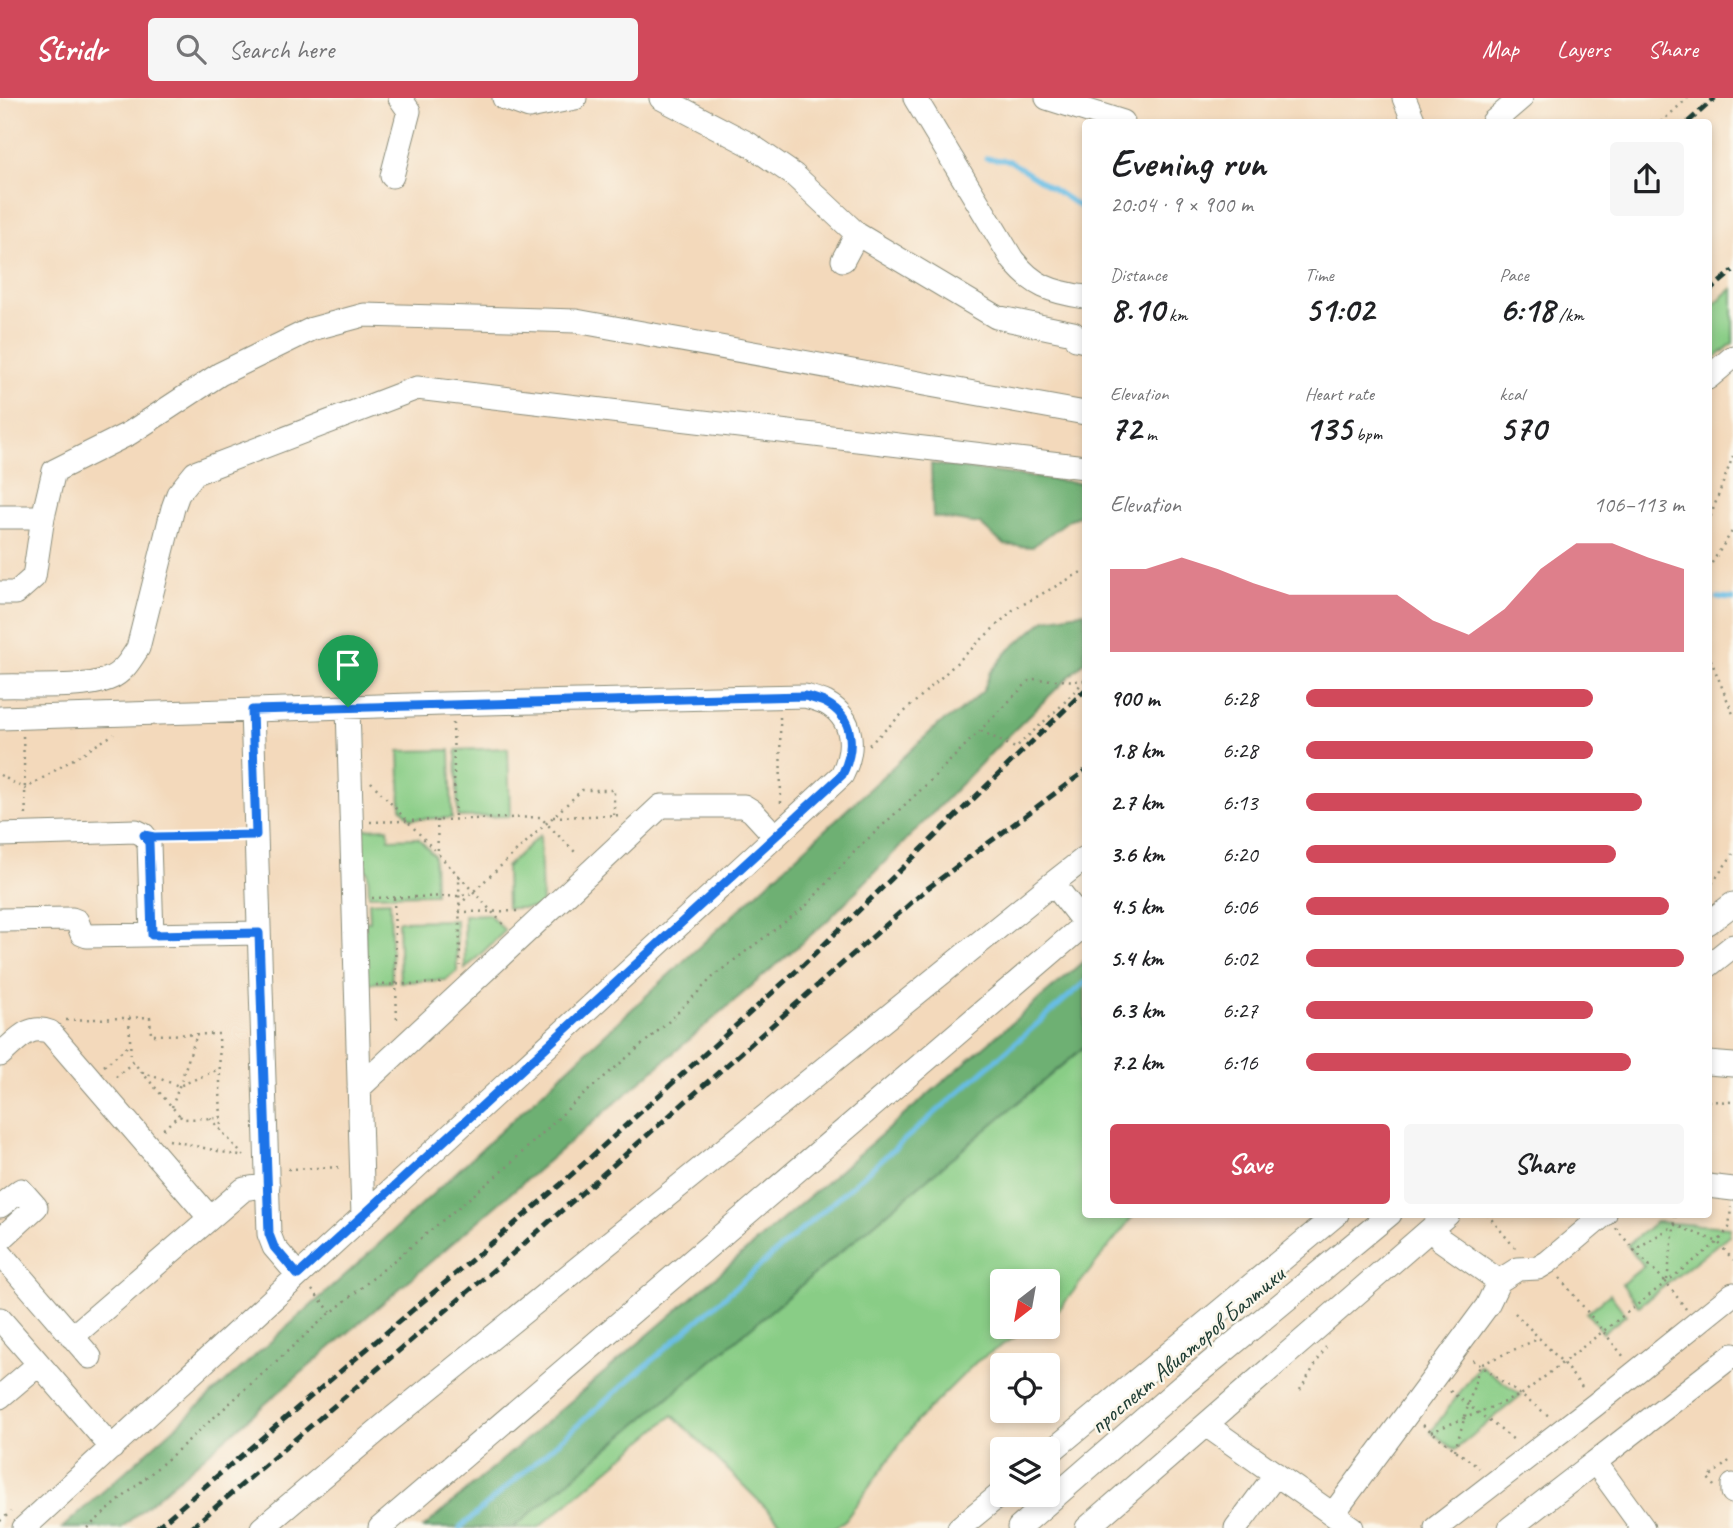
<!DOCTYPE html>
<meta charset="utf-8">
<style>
body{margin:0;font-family:Caveat,sans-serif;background:#f6f6f6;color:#202124;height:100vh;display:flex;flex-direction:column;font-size:26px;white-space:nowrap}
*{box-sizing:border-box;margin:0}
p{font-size:23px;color:#757577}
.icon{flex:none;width:38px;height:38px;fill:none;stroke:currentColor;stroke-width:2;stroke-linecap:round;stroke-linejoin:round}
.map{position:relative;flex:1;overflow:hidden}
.panel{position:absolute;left:1082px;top:21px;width:630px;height:1099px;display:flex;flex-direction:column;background:#fff;border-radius:7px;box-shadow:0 4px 10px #0003}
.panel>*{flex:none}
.needle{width:46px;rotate:211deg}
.buttons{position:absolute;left:990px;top:1171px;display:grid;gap:14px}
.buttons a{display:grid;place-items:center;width:70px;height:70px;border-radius:7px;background:#fff;box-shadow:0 4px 10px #0003;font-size:35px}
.pin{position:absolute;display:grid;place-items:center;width:60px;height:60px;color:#fff;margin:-72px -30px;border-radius:50% 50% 50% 0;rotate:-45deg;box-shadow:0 0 7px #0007}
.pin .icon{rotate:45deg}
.round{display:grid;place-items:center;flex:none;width:74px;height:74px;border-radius:7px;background:#f6f6f6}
.headline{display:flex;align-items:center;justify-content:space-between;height:119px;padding:0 28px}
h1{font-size:38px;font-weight:700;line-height:52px}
.stats{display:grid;grid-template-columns:repeat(3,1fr);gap:10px;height:119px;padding:7px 28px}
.stats div{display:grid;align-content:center}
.stats b{font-size:35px;font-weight:700}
.stats small{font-size:19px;font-weight:400}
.stats p{font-size:19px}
.chart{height:196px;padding:14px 28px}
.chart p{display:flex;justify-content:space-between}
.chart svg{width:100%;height:126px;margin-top:7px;fill:#d1495b;opacity:.7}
.cta{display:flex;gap:14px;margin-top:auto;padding:14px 28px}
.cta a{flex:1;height:80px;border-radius:7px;background:#d1495b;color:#fff;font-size:28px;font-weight:700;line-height:80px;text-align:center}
.cta a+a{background:#f6f6f6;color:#202124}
ul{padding:0 28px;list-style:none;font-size:23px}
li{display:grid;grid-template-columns:112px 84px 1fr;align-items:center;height:52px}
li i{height:18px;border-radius:9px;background:#d1495b}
header{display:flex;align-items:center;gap:42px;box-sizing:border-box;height:98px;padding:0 35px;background:#d1495b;color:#fff}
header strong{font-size:33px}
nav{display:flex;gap:38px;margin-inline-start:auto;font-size:24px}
.search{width:490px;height:63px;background:#f6f6f6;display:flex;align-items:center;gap:18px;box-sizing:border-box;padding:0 24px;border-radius:7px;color:#757577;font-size:26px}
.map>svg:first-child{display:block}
.green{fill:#89cd86;stroke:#54855d;stroke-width:2}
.forest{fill:#6eb073;stroke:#467654;stroke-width:2}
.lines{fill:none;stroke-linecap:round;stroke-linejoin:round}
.stream{stroke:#68bde5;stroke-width:5}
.minor-casing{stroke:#898b78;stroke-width:25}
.path{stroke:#898b78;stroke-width:2.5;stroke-dasharray:2 5;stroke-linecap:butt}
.minor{stroke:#fff;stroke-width:23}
.rail{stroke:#1f3d34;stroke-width:5;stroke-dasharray:10 5;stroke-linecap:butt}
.route-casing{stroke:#fff;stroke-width:14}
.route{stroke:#1a73e8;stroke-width:9}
.labels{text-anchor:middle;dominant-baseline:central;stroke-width:5;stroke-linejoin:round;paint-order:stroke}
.street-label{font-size:24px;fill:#1f3d34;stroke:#fbf7ec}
</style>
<header>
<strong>Stridr</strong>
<div class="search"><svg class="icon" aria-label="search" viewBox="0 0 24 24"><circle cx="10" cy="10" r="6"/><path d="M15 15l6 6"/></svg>Search here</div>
<nav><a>Map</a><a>Layers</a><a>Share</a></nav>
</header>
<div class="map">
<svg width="1733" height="1430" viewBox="0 0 1733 1430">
<rect width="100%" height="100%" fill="#fbf7ec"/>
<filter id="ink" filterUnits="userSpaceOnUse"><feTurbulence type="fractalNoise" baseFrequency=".0143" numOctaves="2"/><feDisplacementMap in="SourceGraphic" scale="14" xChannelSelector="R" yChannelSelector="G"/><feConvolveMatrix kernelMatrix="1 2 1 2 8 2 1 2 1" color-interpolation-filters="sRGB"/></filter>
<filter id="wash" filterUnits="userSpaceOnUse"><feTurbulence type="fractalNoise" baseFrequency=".00686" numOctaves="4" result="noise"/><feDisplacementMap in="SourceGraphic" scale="28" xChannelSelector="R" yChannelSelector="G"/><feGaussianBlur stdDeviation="1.57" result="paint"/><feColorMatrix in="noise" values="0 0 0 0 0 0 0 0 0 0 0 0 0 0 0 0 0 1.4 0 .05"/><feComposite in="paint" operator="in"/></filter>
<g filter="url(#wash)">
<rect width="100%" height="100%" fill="#f3d9bb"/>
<!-- green -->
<path class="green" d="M1733,190V245L1708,266V211Z
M508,650L510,718L458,719L456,652Z
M450,652L452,720L411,721L401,710L399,653Z
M388,730L389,741L418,740L434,757L435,796L369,797L368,773H362L361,731Z
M540,737L542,810H507L506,769Z
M390,803L392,884L365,885L364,824L370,823L369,804Z
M489,816L505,833L465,871L464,817Z
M456,822L457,873L446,882L400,884L398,823Z
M1085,948V1116L1134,1117L1061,1209L1048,1217V1183H1003V1228L1030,1229L976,1264L916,1324L846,1421L835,1430H786L673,1317L538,1430H513Z
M1656,1124L1730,1129L1729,1137L1639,1208L1622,1186L1644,1168L1627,1147Z
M1610,1196L1626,1217L1603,1235L1587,1215Z
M1480,1267L1521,1297L1455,1352L1431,1334Z"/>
<!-- forest -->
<path class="forest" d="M931,366L1085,386V416L1070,421L1032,449L1004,447L980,426L933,419Z
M1085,514V563L1001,645L827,823L121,1430H62L352,1171L939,626L959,614L983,593L990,575L1009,552L1046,521Z
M1085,862V948L513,1430H423Z"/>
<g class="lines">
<!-- stream -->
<path class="stream" d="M986,60L1010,63L1085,112
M1718,500L1733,501
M460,1430L1085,884"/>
</g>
</g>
<g filter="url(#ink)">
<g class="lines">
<defs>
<path id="minor" d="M504,0L529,9L575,0
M661,0L749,46L794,77L857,136L843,162
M915,0L1012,161C1033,188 1051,194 1085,199
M1047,0L1123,24
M1404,0L1414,24
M1493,24L1521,0
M392,78L409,13L400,0
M857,136L996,219L1073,235L1076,241L1085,243
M1708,280L1733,259
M0,419H43
M0,495H16L34,479L43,419L54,373L130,335L220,276L312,231L364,217L576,223L1085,315
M0,588C28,587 84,591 108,581C123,575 130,563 138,550L173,410L178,396L195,375L417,290L1085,369
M348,609L363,1119
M252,612L269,1136L274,1149L298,1177
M0,620L442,606L805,598C812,600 820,602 826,605C855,621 855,651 842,677L24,1430
M0,737L136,733L144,737L149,745L152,837
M1053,785L1085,760
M0,822L72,821L77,823L82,836L87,838L259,835
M1708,825L1733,806
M1708,868L1733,848
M0,957C16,944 28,925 50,934L210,1120
M1708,965L1733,967
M359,990L661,708H744L752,713L775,738
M1708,1088L1733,1091
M0,1108L21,1092L36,1109L0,1142
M1431,1131L1441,1142L1499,1183L1518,1171L1538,1170L1548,1164L1605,1116
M0,1155L90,1259
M0,1221L112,1350
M72,1239L244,1091L268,1087
M0,1299L39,1266
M1206,1327L1352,1430
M1048,1356L1337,1116
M1733,1387V1394
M1333,1416L1487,1208L1499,1183
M262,1430L383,1328L1053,785L1085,826
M380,1430L1085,826
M959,1430L1003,1394
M1019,1430L1182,1288L1390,1116
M1087,1430L1448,1116
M1236,1430L1276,1376
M1436,1430L1595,1307L1733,1196
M1510,1430L1595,1364
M1643,1430L1595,1364L1733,1257"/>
</defs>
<!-- minor casing -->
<use href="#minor" class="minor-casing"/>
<!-- path -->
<path class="path" d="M1661,24L1688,0
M1708,425L1733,358
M1708,471L1733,432
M1708,555L1733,616
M780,619L781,707
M453,625L455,720
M981,633L1015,650L1061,608L1083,584
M23,638L26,719
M869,647L1013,512L1085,472
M0,677L25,691L114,636
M371,684L438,756
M553,719L623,717
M437,722L438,756L459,778L460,868
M370,724L540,719L578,757
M168,739L235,738
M459,778L504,827
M1708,791L1733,756
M372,800L459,798L470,795
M394,800L397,926
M459,807L582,692H614V717
M459,814L519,813
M376,887L443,885
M129,920L131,961L133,964
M66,922L150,919L151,937L219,936L221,1033
M104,968L130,946
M142,974L179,988L219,971
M116,979L133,964L179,1017L160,1034
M1708,1003L1733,1004
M172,1009L197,936
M180,1018L182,1021L221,1020
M210,1020L247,1062
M169,1042L244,1059
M288,1071L344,1069
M1487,1116L1516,1151
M1616,1130L1634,1152
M1560,1180L1624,1259
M1667,1182L1676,1116
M312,1192L331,1214
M1686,1211L1666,1184L1634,1152L1675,1127L1718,1144L1733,1162
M1515,1215L1562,1264L1582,1289
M1473,1262L1549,1318
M1300,1292L1326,1249
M1450,1293L1514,1342
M1423,1327L1479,1370
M1431,1334L1521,1297L1718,1144L1729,1130L1731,1109
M1455,1352L1480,1267L1540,1240
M1714,1388L1708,1380L1733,1360
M0,1423L11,1414
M87,1430L170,1359L321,1223L507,1069L574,1005L665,927L716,876L806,808L856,752L924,689L1031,581L1083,583L1085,581"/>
<!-- minor -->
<use href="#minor" class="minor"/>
<!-- rail -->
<path class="rail" d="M1688,24L1715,0
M1708,194L1733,173
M156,1430L560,1087L804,866L1085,592
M191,1430L518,1151L928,790L1085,673"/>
</g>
</g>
<g class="lines" filter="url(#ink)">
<defs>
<path id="route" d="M805,598C812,600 820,602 826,605C855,620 855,651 842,677L298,1177L274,1149L269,1136L259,835L152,837L149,745L144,737L154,739L256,737L252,612Z"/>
</defs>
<!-- route casing -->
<use href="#route" class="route-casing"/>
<!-- route -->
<use href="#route" class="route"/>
</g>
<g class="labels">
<!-- street labels -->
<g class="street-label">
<text transform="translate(1187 1252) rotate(-40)">проспект Авиаторов Балтики</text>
</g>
</g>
</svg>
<div class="buttons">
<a><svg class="needle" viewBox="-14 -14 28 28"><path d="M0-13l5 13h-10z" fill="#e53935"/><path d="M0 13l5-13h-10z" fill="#757577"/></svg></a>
<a><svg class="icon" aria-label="locate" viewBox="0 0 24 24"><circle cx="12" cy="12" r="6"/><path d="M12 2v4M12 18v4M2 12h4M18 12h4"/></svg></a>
<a><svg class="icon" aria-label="layers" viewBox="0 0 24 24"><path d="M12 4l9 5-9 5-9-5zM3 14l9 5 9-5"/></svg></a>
</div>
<div class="pin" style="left:348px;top:609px;background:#1e9e55"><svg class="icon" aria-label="arrive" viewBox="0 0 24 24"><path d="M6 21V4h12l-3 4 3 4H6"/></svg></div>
<section class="panel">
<div class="headline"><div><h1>Evening run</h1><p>20:04 · 9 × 900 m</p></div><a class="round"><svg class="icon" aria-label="share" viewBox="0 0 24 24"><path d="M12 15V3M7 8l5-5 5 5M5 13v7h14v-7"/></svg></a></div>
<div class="stats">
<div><p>Distance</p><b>8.10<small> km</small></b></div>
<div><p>Time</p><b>51:02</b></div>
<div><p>Pace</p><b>6:18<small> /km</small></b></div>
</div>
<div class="stats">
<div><p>Elevation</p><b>72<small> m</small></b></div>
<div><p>Heart rate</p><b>135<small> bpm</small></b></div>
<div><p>kcal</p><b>570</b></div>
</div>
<div class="chart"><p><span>Elevation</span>106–113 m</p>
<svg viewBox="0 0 160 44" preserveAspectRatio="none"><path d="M0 44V15L10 15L20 11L30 15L40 20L50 24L60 24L70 24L80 24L90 33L100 38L110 29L120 15L130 6L140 6L150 11L160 15V44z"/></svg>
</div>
<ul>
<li><b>900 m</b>6:28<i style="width:76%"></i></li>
<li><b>1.8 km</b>6:28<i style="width:76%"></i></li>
<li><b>2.7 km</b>6:13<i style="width:89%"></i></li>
<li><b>3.6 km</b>6:20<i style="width:82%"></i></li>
<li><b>4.5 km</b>6:06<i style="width:96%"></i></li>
<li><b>5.4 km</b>6:02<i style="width:100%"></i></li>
<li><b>6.3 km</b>6:27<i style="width:76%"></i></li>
<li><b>7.2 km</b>6:16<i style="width:86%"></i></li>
</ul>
<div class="cta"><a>Save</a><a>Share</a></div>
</section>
</div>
